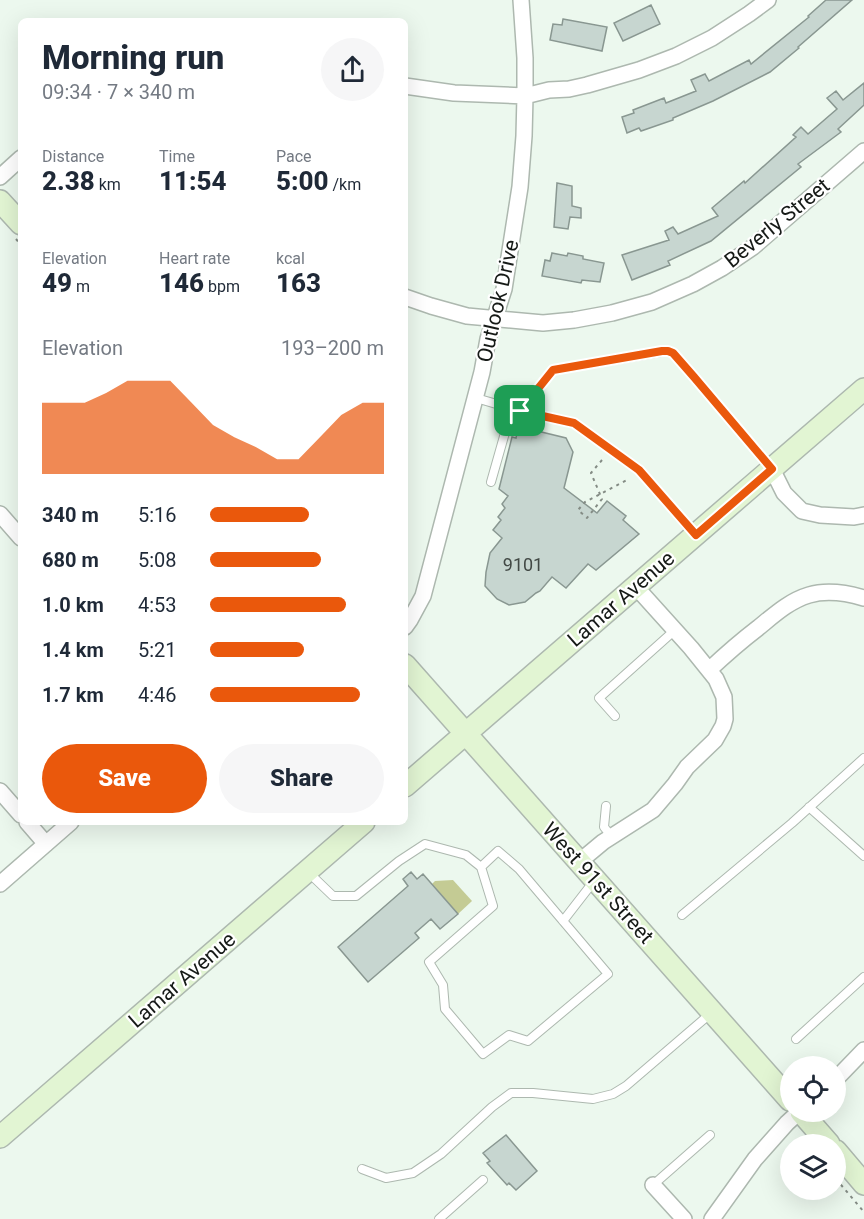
<!DOCTYPE html>
<meta charset="utf-8">
<style>
body{margin:0;font-family:Roboto,sans-serif;background:#f6f6f7;color:#1f2937;height:100vh;display:flex;flex-direction:column;font-size:22px;white-space:nowrap}
*{box-sizing:border-box;margin:0}
p{font-size:20px;color:#747a83}
.icon{flex:none;width:33px;height:33px;fill:none;stroke:currentColor;stroke-width:2;stroke-linecap:round;stroke-linejoin:round}
.map{position:relative;flex:1;overflow:hidden}
.side{position:absolute;left:18px;top:18px;width:390px;height:807px;display:flex;flex-direction:column;background:#fff;border-radius:9px;box-shadow:0 6px 24px #0002}
.side>*{flex:none}
.controls{position:absolute;left:780px;top:1056px;display:grid;gap:12px}
.controls a{display:grid;place-items:center;width:66px;height:66px;border-radius:50%;background:#fff;box-shadow:0 6px 24px #0002;font-size:30px}
.pin{position:absolute;display:grid;place-items:center;width:51px;height:51px;color:#fff;margin:-26px;border-radius:12px;box-shadow:0 3px 9px #0006}
.round{display:grid;place-items:center;flex:none;width:63px;height:63px;border-radius:32px;background:#f6f6f7}
.headline{display:flex;align-items:center;justify-content:space-between;height:102px;padding:0 24px}
h1{font-size:33px;font-weight:800;line-height:45px}
.stats{display:grid;grid-template-columns:repeat(3,1fr);gap:9px;height:102px;padding:6px 24px}
.stats div{display:grid;align-content:center}
.stats b{font-size:26px;font-weight:800}
.stats small{font-size:16px;font-weight:400}
.stats p{font-size:16px}
.chart{height:168px;padding:12px 24px}
.chart p{display:flex;justify-content:space-between}
.chart svg{width:100%;height:108px;margin-top:6px;fill:#ea580c;opacity:.7}
.primary-button{display:flex;gap:12px;margin-top:auto;padding:12px 24px}
.primary-button a{flex:1;height:69px;border-radius:36px;background:#ea580c;color:#fff;font-size:24px;font-weight:800;line-height:69px;text-align:center}
.primary-button a+a{background:#f6f6f7;color:#1f2937}
ul{padding:0 24px;list-style:none;font-size:20px}
li{display:grid;grid-template-columns:96px 72px 1fr;align-items:center;height:45px}
li i{height:15px;border-radius:8px;background:#ea580c}
.map>svg:first-child{display:block}
.green{fill:#c4cb94}
.building{fill:#c7d6d0;stroke:#899791;stroke-width:1.5}
.lines{fill:none;stroke-linecap:round;stroke-linejoin:round}
.lane-casing{stroke:#adb8af;stroke-width:10}
.street-casing{stroke:#adb8af;stroke-width:18}
.secondary-casing{stroke:#adb8af;stroke-width:24}
.path{stroke:#848c85;stroke-width:2;stroke-dasharray:3 4.5;stroke-linecap:butt}
.lane{stroke:#fff;stroke-width:8}
.street{stroke:#fff;stroke-width:15}
.secondary{stroke:#e2f5d3;stroke-width:21}
.route-casing{stroke:#fff;stroke-width:12}
.route{stroke:#ea580c;stroke-width:8}
.labels{text-anchor:middle;dominant-baseline:central;stroke-width:4.5;stroke-linejoin:round;paint-order:stroke}
.number-label{font-size:18px;fill:#424945}
.street-label{font-size:21px;fill:#161a17;stroke:#fff}
</style>
<div class="map">
<svg width="864" height="1219" viewBox="0 0 864 1219">
<rect width="100%" height="100%" fill="#ecf8ee"/>
<!-- green -->
<path class="green" d="M453,880L472,901L458,914L432,884L435,881Z"/>
<!-- building -->
<path class="building" d="M826,0H852L798,47L799,48L770,72L713,101L673,118V120L641,131L639,128L627,133L622,117L634,113L633,110L664,98L666,103L696,91L691,80L705,74L709,81L749,60L751,64L809,17L808,16Z
M651,5L660,24L623,41L614,23Z
M563,19L607,27L602,51L550,40L553,24L562,25Z
M864,83V105L838,129L841,132L798,164L801,167L711,241L668,261L670,265L632,280L622,255L669,240L665,231L673,227L678,234L718,216L712,208L744,181L745,183L796,137L793,135L801,127L808,134L837,109L827,98L836,91L843,100Z
M557,183L572,186V206L581,208V218L570,217L568,229L554,227Z
M552,253L567,256L568,253L583,256V259L604,263L600,282L582,280L581,283L542,276L545,260L550,261Z
M525,428L566,438L573,452L564,488L597,513L607,501L626,516L623,520L639,534L596,570L588,564L566,588L552,577L540,591L536,593L525,602L509,605L497,599L485,586L486,572L490,553L502,538L493,530L501,520L498,517L505,508L502,504L508,496L499,489L512,437L516,438L517,433Z
M411,872L417,879L423,874L458,914L440,929L431,919L415,933L419,938L368,982L338,947L408,886L403,879Z
M506,1135L537,1171L516,1190L509,1183L507,1185L487,1163L490,1161L483,1153Z"/>
<g class="lines">
<defs>
<path id="lane" d="M476,398L520,411L553,370L667,351L673,353L694,377L770,466
M520,411L574,423L639,470L694,534
M491,482L512,408
M615,716L599,698L675,630
M606,806L604,827L612,837
M809,807L864,856
M308,872L333,896H356L399,861L425,844L466,855L481,867L498,851L519,869L608,974L528,1041L509,1035L483,1054L445,1009L443,985L429,962L493,906L481,867
M682,915L792,823L864,758
M563,921L594,881
M796,1039L864,977
M362,1169L386,1178L413,1173L441,1154L492,1107L511,1093H533L593,1099L613,1094L626,1086L710,1014
M653,1185L710,1135
M439,1219L483,1180"/>
<path id="street" d="M405,86L454,93L525,96L549,90L569,89L587,85L639,70L676,56L712,38L749,14L768,0
M0,177L21,158
M405,297L431,306L467,316L543,323L574,320L612,313L652,302L693,284L722,268L753,247L864,151
M772,469L784,493L802,511L820,515L854,517L864,515
M0,514L21,538
M405,627L410,620L423,596L482,372L488,339L504,289L520,187L524,136L525,96V58L521,0
M709,670C725,655 741,641 758,628C774,615 789,601 809,595C826,590 847,593 864,598
M0,791L21,815
M27,822L46,844
M579,862L603,842L653,810L675,784L687,767L715,740L723,726L725,719L724,697L716,679L691,648L636,587
M0,884L71,822
M836,1079L864,1050
M653,1185L684,1219
M712,1219L755,1159L787,1123L799,1112"/>
<path id="secondary" d="M0,201L21,224
M405,665L790,1100
M405,786L864,389
M801,1112L829,1144
M0,1137L364,822
M836,1151L864,1184"/>
</defs>
<!-- lane casing -->
<use href="#lane" class="lane-casing"/>
<!-- street casing -->
<use href="#street" class="street-casing"/>
<!-- secondary casing -->
<use href="#secondary" class="secondary-casing"/>
<!-- path -->
<path class="path" d="M16,239L21,245
M602,460L591,473L602,499L587,518L578,510L585,502L627,480
M836,1179L864,1212"/>
<!-- lane -->
<use href="#lane" class="lane"/>
<!-- street -->
<use href="#street" class="street"/>
<!-- secondary -->
<use href="#secondary" class="secondary"/>
</g>
<g class="lines">
<defs>
<path id="route" d="M662,351H668L673,353L694,377L772,469L696,535L639,470L574,423L520,411L553,370Z"/>
</defs>
<!-- route casing -->
<use href="#route" class="route-casing"/>
<!-- route -->
<use href="#route" class="route"/>
</g>
<g class="labels">
<!-- number labels -->
<g class="number-label">
<text x="523" y="564">9101</text>
</g>
<!-- street labels -->
<g class="street-label">
<text transform="translate(777 223) rotate(-39)">Beverly Street</text>
<text transform="translate(498 301) rotate(-77)">Outlook Drive</text>
<text transform="translate(621 599) rotate(-41)">Lamar Avenue</text>
<text transform="translate(598 883) rotate(48)">West 91st Street</text>
<text transform="translate(182 980) rotate(-41)">Lamar Avenue</text>
</g>
</g>
</svg>
<div class="controls">
<a><svg class="icon" aria-label="locate" viewBox="0 0 24 24"><circle cx="12" cy="12" r="6"/><path d="M12 2v4M12 18v4M2 12h4M18 12h4"/></svg></a>
<a><svg class="icon" aria-label="layers" viewBox="0 0 24 24"><path d="M12 4l9 5-9 5-9-5zM3 14l9 5 9-5"/></svg></a>
</div>
<div class="pin" style="left:520px;top:411px;background:#1e9e55"><svg class="icon" aria-label="arrive" viewBox="0 0 24 24"><path d="M6 21V4h12l-3 4 3 4H6"/></svg></div>
<section class="side">
<div class="headline"><div><h1>Morning run</h1><p>09:34 · 7 × 340 m</p></div><a class="round"><svg class="icon" aria-label="share" viewBox="0 0 24 24"><path d="M12 15V3M7 8l5-5 5 5M5 13v7h14v-7"/></svg></a></div>
<div class="stats">
<div><p>Distance</p><b>2.38<small> km</small></b></div>
<div><p>Time</p><b>11:54</b></div>
<div><p>Pace</p><b>5:00<small> /km</small></b></div>
</div>
<div class="stats">
<div><p>Elevation</p><b>49<small> m</small></b></div>
<div><p>Heart rate</p><b>146<small> bpm</small></b></div>
<div><p>kcal</p><b>163</b></div>
</div>
<div class="chart"><p><span>Elevation</span>193–200 m</p>
<svg viewBox="0 0 160 44" preserveAspectRatio="none"><path d="M0 44V15L10 15L20 15L30 11L40 6L50 6L60 6L70 15L80 24L90 29L100 33L110 38L120 38L130 29L140 20L150 15L160 15V44z"/></svg>
</div>
<ul>
<li><b>340 m</b>5:16<i style="width:57%"></i></li>
<li><b>680 m</b>5:08<i style="width:64%"></i></li>
<li><b>1.0 km</b>4:53<i style="width:78%"></i></li>
<li><b>1.4 km</b>5:21<i style="width:54%"></i></li>
<li><b>1.7 km</b>4:46<i style="width:86%"></i></li>
</ul>
<div class="primary-button"><a>Save</a><a>Share</a></div>
</section>
</div>
